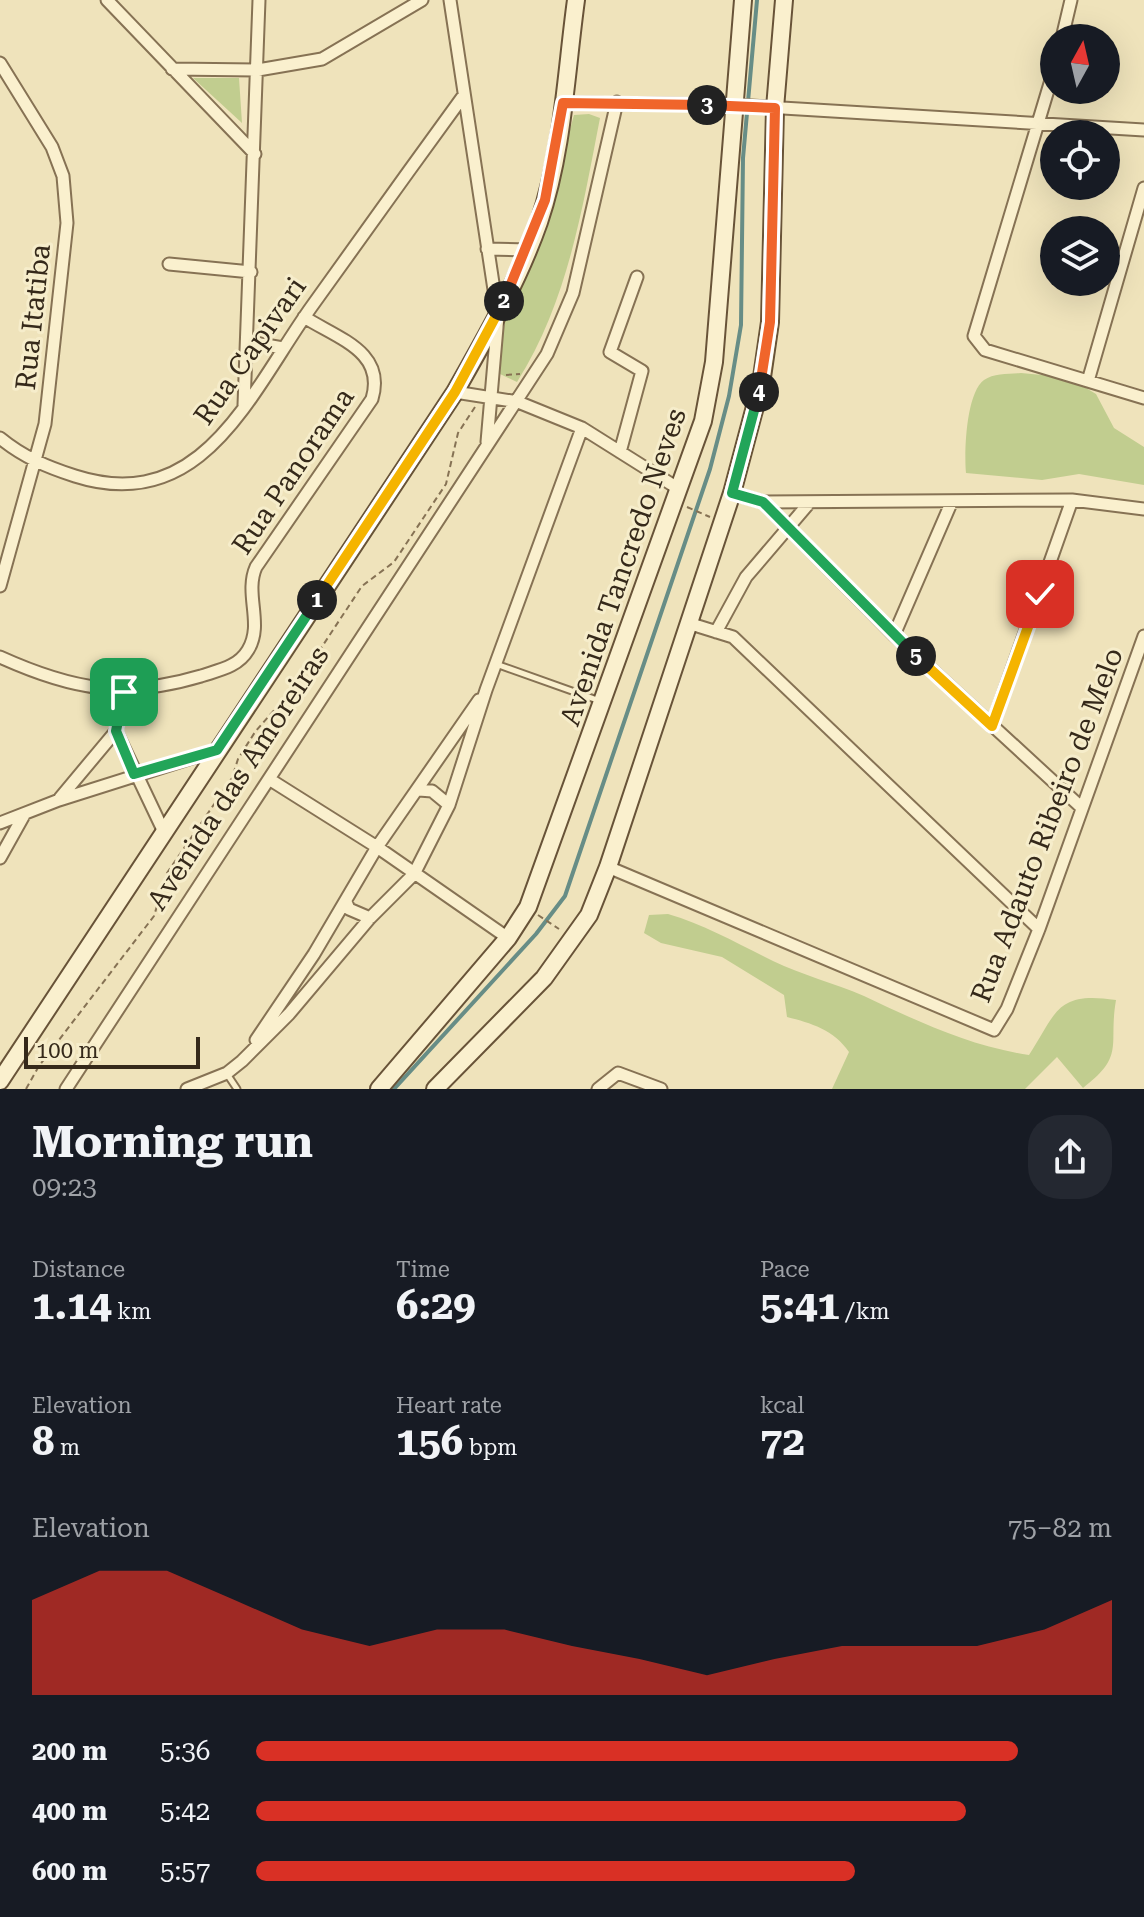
<!DOCTYPE html>
<meta charset="utf-8">
<style>
body{margin:0;font-family:"Roboto Serif",serif;background:#242831;color:#f1f3f6;height:100vh;display:flex;flex-direction:column;font-size:30px;white-space:nowrap}
*{box-sizing:border-box;margin:0}
p{font-size:26px;color:#9ea1a6}
.icon{flex:none;width:44px;height:44px;fill:none;stroke:currentColor;stroke-width:2;stroke-linecap:round;stroke-linejoin:round}
.map{position:relative;height:1089px;overflow:hidden}
.drawer{display:flex;flex-direction:column;background:#171b24;flex:1}
.drawer>*{flex:none}
.needle{width:52px;rotate:8deg}
.buttons{position:absolute;left:1040px;top:24px;display:grid;gap:16px}
.buttons a{display:grid;place-items:center;width:80px;height:80px;border-radius:50%;background:#171b24;box-shadow:0 8px 32px #0002;font-size:40px}
.scale{position:absolute;left:24px;bottom:20px;width:176px;box-sizing:border-box;padding-left:8px;border:4px solid #35291a;border-top:0;font-size:22px;line-height:28px;white-space:nowrap;color:#35291a;-webkit-text-stroke:6px #f6edcb;paint-order:stroke}
.pin{position:absolute;display:grid;place-items:center;width:68px;height:68px;color:#fff;margin:-34px;border-radius:16px;box-shadow:0 4px 12px #0006}
.km{position:absolute;width:40px;height:40px;margin:-20px;border-radius:50%;background:#222;color:#fff;font-size:22px;line-height:40px;text-align:center}
.round{display:grid;place-items:center;flex:none;width:84px;height:84px;border-radius:32px;background:#242831}
.summary{display:flex;align-items:center;justify-content:space-between;height:136px;padding:0 32px}
h1{font-size:44px;font-weight:700;line-height:60px}
.stats{display:grid;grid-template-columns:repeat(3,1fr);gap:12px;height:136px;padding:8px 32px}
.stats div{display:grid;align-content:center}
.stats b{font-size:40px;font-weight:700}
.stats small{font-size:22px;font-weight:400}
.stats p{font-size:22px}
.chart{height:224px;padding:16px 32px}
.chart p{display:flex;justify-content:space-between}
.chart svg{width:100%;height:144px;margin-top:8px;fill:#d93025;opacity:.7}
ul{padding:0 32px;list-style:none;font-size:26px}
li{display:grid;grid-template-columns:128px 96px 1fr;align-items:center;height:60px}
li i{height:20px;border-radius:10px;background:#d93025}
.map>svg:first-child{display:block}
.green{fill:#c1cd8f}
.lines{fill:none;stroke-linecap:round;stroke-linejoin:round}
.stream{stroke:#678d86;stroke-width:4}
.service-casing{stroke:#867254;stroke-width:9}
.minor-casing{stroke:#867254;stroke-width:15}
.secondary-casing{stroke:#685338;stroke-width:20}
.path{stroke:#867254;stroke-width:2;stroke-dasharray:6 4;stroke-linecap:butt}
.service{stroke:#faf0ce;stroke-width:5}
.minor{stroke:#faf0ce;stroke-width:11}
.secondary{stroke:#faf0ce;stroke-width:16}
.split-1-casing{stroke:#fff;stroke-width:16}
.split-2-casing{stroke:#fff;stroke-width:16}
.split-3-casing{stroke:#fff;stroke-width:16}
.split-4-casing{stroke:#fff;stroke-width:16}
.split-5-casing{stroke:#fff;stroke-width:16}
.split-6-casing{stroke:#fff;stroke-width:16}
.split-1{stroke:#22a559;stroke-width:10}
.split-2{stroke:#f5b400;stroke-width:10}
.split-3{stroke:#f0652b;stroke-width:10}
.split-4{stroke:#f0652b;stroke-width:10}
.split-5{stroke:#22a559;stroke-width:10}
.split-6{stroke:#f5b400;stroke-width:10}
.labels{text-anchor:middle;dominant-baseline:central;stroke-width:6;stroke-linejoin:round;paint-order:stroke}
.street-label{font-size:28px;fill:#35291a;stroke:#f6edcb}
</style>
<div class="map">
<svg width="1144" height="1089" viewBox="0 0 1144 1089">
<rect width="100%" height="100%" fill="#efe3bb"/>
<!-- green -->
<path class="green" d="M193,78H239L242,123Z
M589,114L600,118C582,210 568,301 517,382L500,374L505,305L555,183L574,115Z
M1021,373L1063,377L1081,385L1096,394L1114,428L1144,447V485L1079,474L1042,480L966,473C964,453 966,393 984,380C994,373 1009,374 1021,373Z
M668,914C706,925 738,944 773,961C802,975 834,983 864,996C917,1021 969,1046 1029,1055C1057,1012 1056,991 1116,1000C1108,1046 1126,1055 1083,1088L1057,1057L1025,1089H832L849,1052C834,1030 811,1023 787,1017L784,995L722,957L661,943L644,933L649,915Z"/>
<g class="lines">
<!-- stream -->
<path class="stream" d="M394,1089L536,934L565,896L710,469L729,396L741,325L743,158L757,0"/>
<defs>
<path id="service" d="M496,664L600,701
M227,1074L237,1089"/>
<path id="minor" d="M107,0L255,154
M450,0L498,316L487,442
M1062,38L1071,0
M0,63L52,147L63,176L67,223L45,424L0,586
M172,69L258,70L322,59L422,0
M1054,70L974,336L985,350L1144,398
M563,103L735,105L1144,130
M487,249L528,250
M169,264L251,272
M249,342L283,348
M1088,381L1144,188
M455,392L518,402L582,428L679,489
M244,405L259,0
M0,438C23,457 47,467 75,476C203,517 251,391 312,306C362,236 413,165 464,95
M620,452L642,371L610,352L637,277
M732,493L763,502L1072,500L1144,509
M763,502L894,635L1082,808
M688,623L733,637L1039,929
M716,632L746,577L810,502
M894,635L952,501
M0,657C73,690 124,699 201,676C219,670 238,667 248,650C264,624 244,594 256,567L372,399C386,352 339,339 304,317
M992,726L1072,500
M116,731L163,830
M269,779L377,847L508,938
M419,790L432,791L449,805
M60,798L116,731L124,692
M0,823L59,800L217,750
M0,858L24,815
M608,867L994,1030L1007,1009L1039,929L1144,636
M346,902L349,909L370,918
M256,1040L314,954L377,847L479,700
M66,1089L547,354L573,293L617,102
M187,1089L227,1073L242,1061L289,1014L370,918L414,874L449,805L486,690L582,428
M598,1089L618,1073L661,1089"/>
<path id="secondary" d="M0,1081L455,392C486,337 518,282 539,222C563,152 566,73 576,0
M379,1089L508,938L528,907L703,421L714,362L743,0
M435,1089L544,978L589,915L608,867L732,493L761,384L770,322L775,108L784,0"/>
</defs>
<!-- service casing -->
<use href="#service" class="service-casing"/>
<!-- minor casing -->
<use href="#minor" class="minor-casing"/>
<!-- secondary casing -->
<use href="#secondary" class="secondary-casing"/>
<!-- path -->
<path class="path" d="M506,375L520,374
M687,507L710,517
M538,915L559,929
M26,1089L39,1066L154,916L167,873L232,778L238,759L255,732L298,683L362,586L394,562L446,484L458,433L475,407"/>
<!-- service -->
<use href="#service" class="service"/>
<!-- minor -->
<use href="#minor" class="minor"/>
<!-- secondary -->
<use href="#secondary" class="secondary"/>
</g>
<g class="lines">
<defs>
<path id="split-1" d="M124,692L116,731L134,774L217,750L317,600"/>
<path id="split-2" d="M317,600L455,392L504,301"/>
<path id="split-3" d="M504,301L545,200L563,103L707,105"/>
<path id="split-4" d="M707,105L775,108L770,322L759,392"/>
<path id="split-5" d="M759,392L732,493L763,502L916,656"/>
<path id="split-6" d="M916,656L992,726L1040,594"/>
</defs>
<!-- split-1 casing -->
<use href="#split-1" class="split-1-casing"/>
<!-- split-2 casing -->
<use href="#split-2" class="split-2-casing"/>
<!-- split-3 casing -->
<use href="#split-3" class="split-3-casing"/>
<!-- split-4 casing -->
<use href="#split-4" class="split-4-casing"/>
<!-- split-5 casing -->
<use href="#split-5" class="split-5-casing"/>
<!-- split-6 casing -->
<use href="#split-6" class="split-6-casing"/>
<!-- split-1 -->
<use href="#split-1" class="split-1"/>
<!-- split-2 -->
<use href="#split-2" class="split-2"/>
<!-- split-3 -->
<use href="#split-3" class="split-3"/>
<!-- split-4 -->
<use href="#split-4" class="split-4"/>
<!-- split-5 -->
<use href="#split-5" class="split-5"/>
<!-- split-6 -->
<use href="#split-6" class="split-6"/>
</g>
<g class="labels">
<!-- street labels -->
<g class="street-label">
<text transform="translate(33 317) rotate(-84)">Rua Itatiba</text>
<text transform="translate(250 351) rotate(-55)">Rua Capivari</text>
<text transform="translate(293 471) rotate(-56)">Rua Panorama</text>
<text transform="translate(623 567) rotate(-71)">Avenida Tancredo Neves</text>
<text transform="translate(238 778) rotate(-57)">Avenida das Amoreiras</text>
<text transform="translate(1047 825) rotate(-69)">Rua Adauto Ribeiro de Melo</text>
</g>
</g>
</svg>
<div class="buttons">
<a><svg class="needle" viewBox="-14 -14 28 28"><path d="M0-13l5 13h-10z" fill="#e53935"/><path d="M0 13l5-13h-10z" fill="#9ea1a6"/></svg></a>
<a><svg class="icon" aria-label="locate" viewBox="0 0 24 24"><circle cx="12" cy="12" r="6"/><path d="M12 2v4M12 18v4M2 12h4M18 12h4"/></svg></a>
<a><svg class="icon" aria-label="layers" viewBox="0 0 24 24"><path d="M12 4l9 5-9 5-9-5zM3 14l9 5 9-5"/></svg></a>
</div>
<div class="scale">100 m</div>
<div class="pin" style="left:124px;top:692px;background:#1e9e55"><svg class="icon" aria-label="arrive" viewBox="0 0 24 24"><path d="M6 21V4h12l-3 4 3 4H6"/></svg></div>
<div class="pin" style="left:1040px;top:594px;background:#d93025"><svg class="icon" aria-label="check" viewBox="0 0 24 24"><path d="M5 12l5 5 9-10"/></svg></div>
<b class="km" style="left:317px;top:600px">1</b>
<b class="km" style="left:504px;top:301px">2</b>
<b class="km" style="left:707px;top:105px">3</b>
<b class="km" style="left:759px;top:392px">4</b>
<b class="km" style="left:916px;top:656px">5</b>
</div>
<section class="drawer">
<div class="summary"><div><h1>Morning run</h1><p>09:23</p></div><a class="round"><svg class="icon" aria-label="share" viewBox="0 0 24 24"><path d="M12 15V3M7 8l5-5 5 5M5 13v7h14v-7"/></svg></a></div>
<div class="stats">
<div><p>Distance</p><b>1.14<small> km</small></b></div>
<div><p>Time</p><b>6:29</b></div>
<div><p>Pace</p><b>5:41<small> /km</small></b></div>
</div>
<div class="stats">
<div><p>Elevation</p><b>8<small> m</small></b></div>
<div><p>Heart rate</p><b>156<small> bpm</small></b></div>
<div><p>kcal</p><b>72</b></div>
</div>
<div class="chart"><p><span>Elevation</span>75–82 m</p>
<svg viewBox="0 0 160 44" preserveAspectRatio="none"><path d="M0 44V15L10 6L20 6L30 15L40 24L50 29L60 24L70 24L80 29L90 33L100 38L110 33L120 29L130 29L140 29L150 24L160 15V44z"/></svg>
</div>
<ul>
<li><b>200 m</b>5:36<i style="width:89%"></i></li>
<li><b>400 m</b>5:42<i style="width:83%"></i></li>
<li><b>600 m</b>5:57<i style="width:70%"></i></li>
</ul>
</section>
